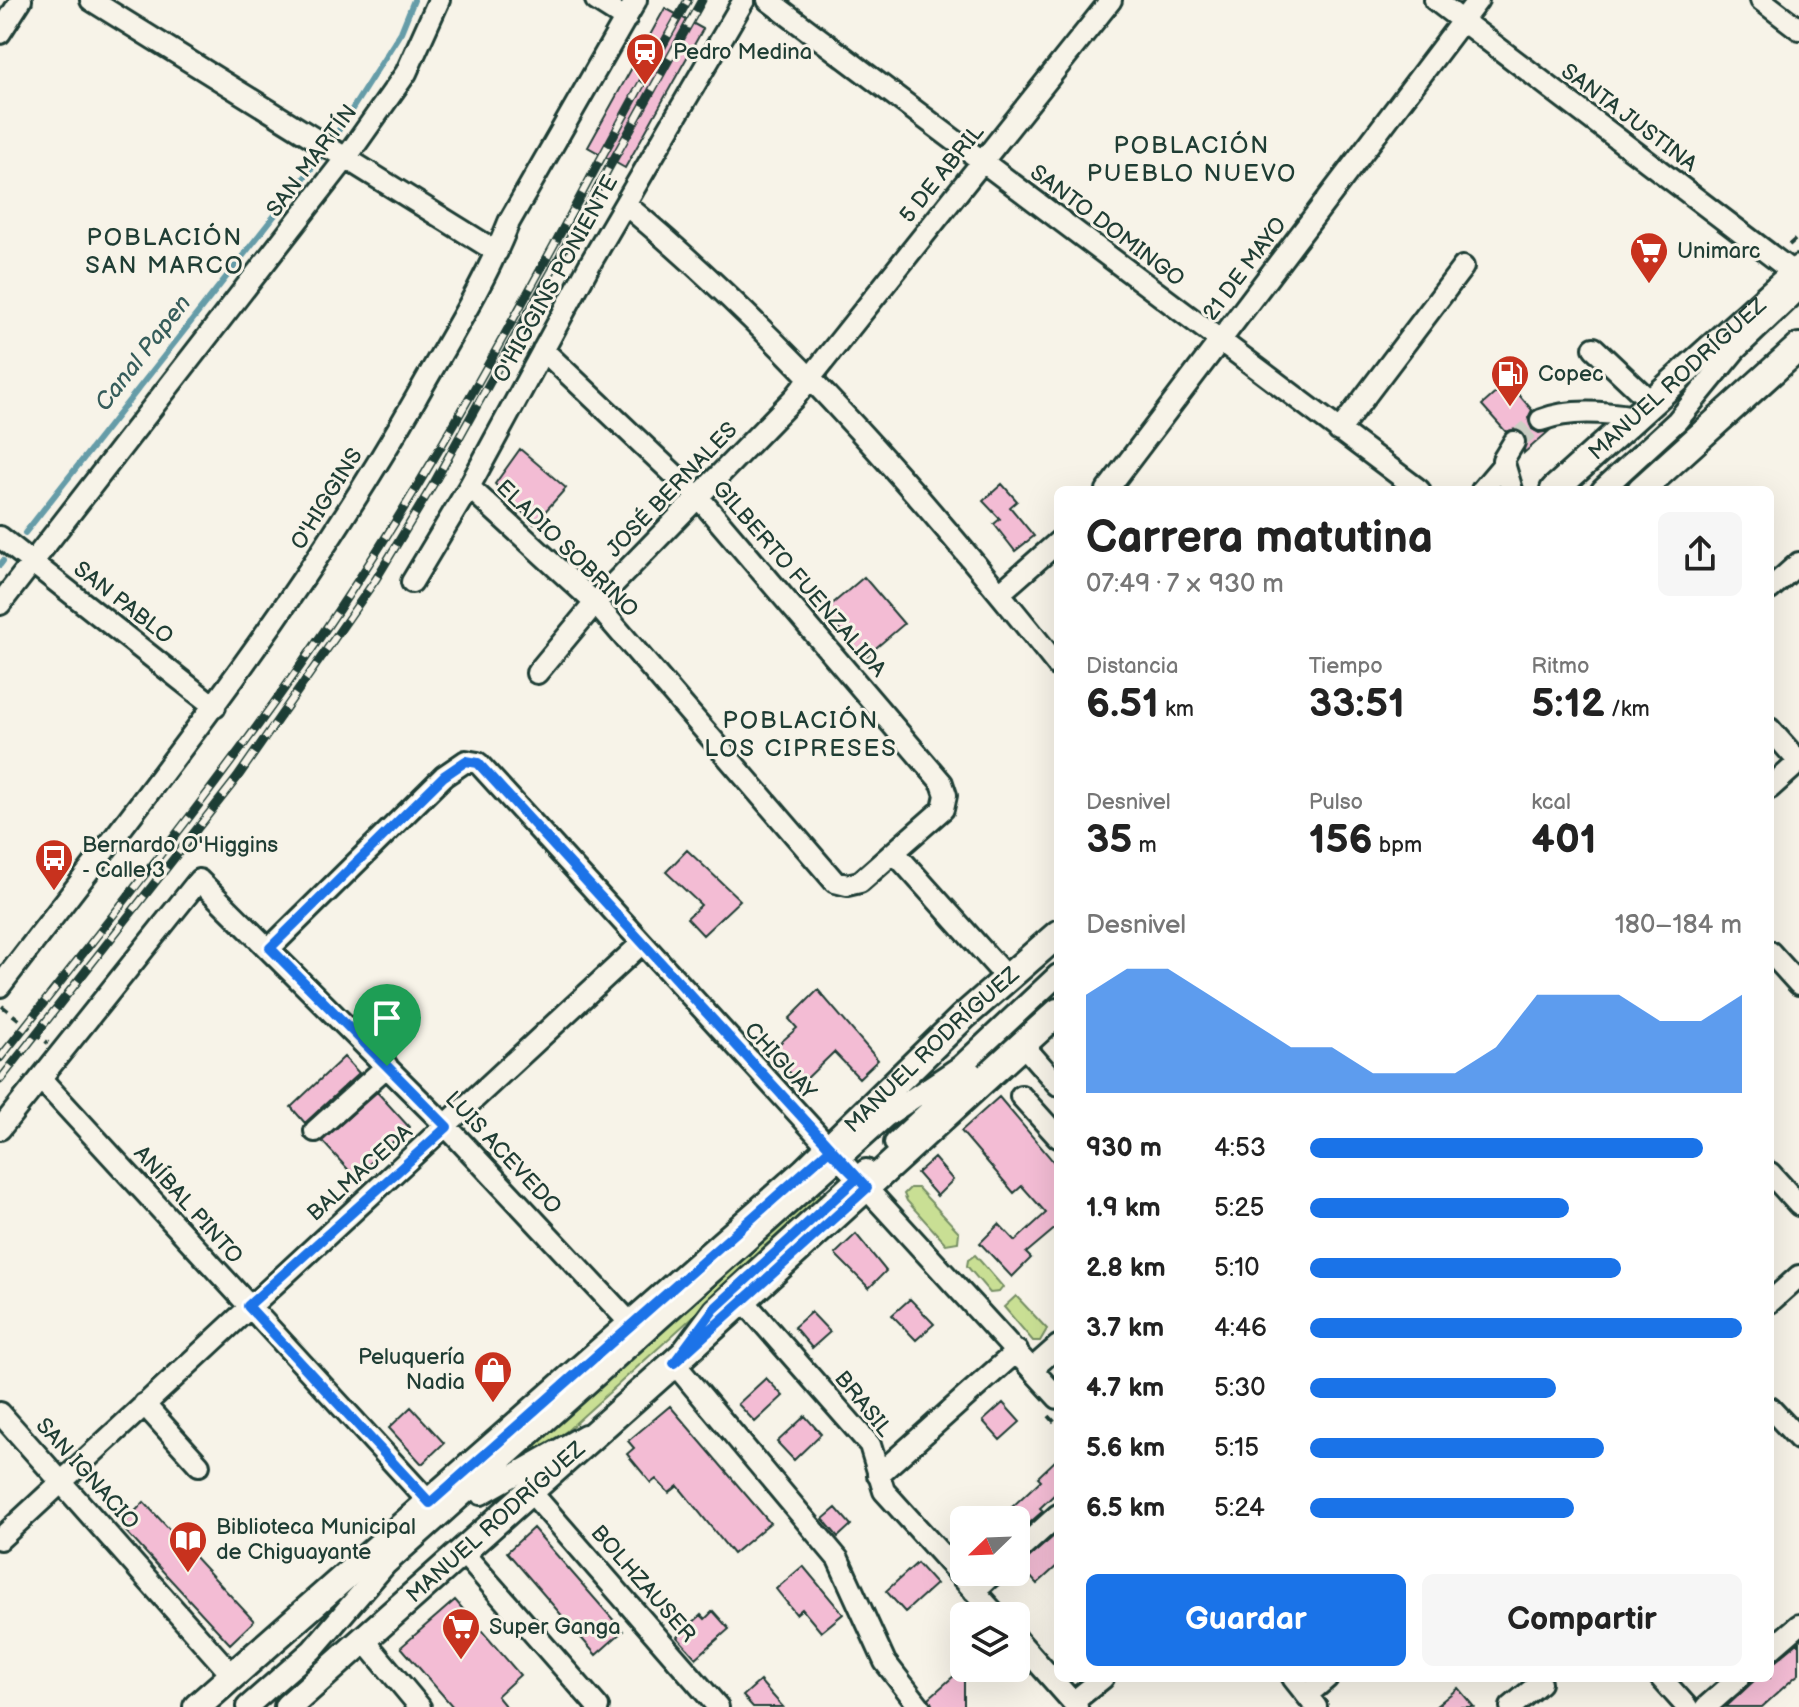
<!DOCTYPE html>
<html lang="es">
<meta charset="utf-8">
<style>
body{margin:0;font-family:"Balsamiq Sans",sans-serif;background:#f6f6f6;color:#222;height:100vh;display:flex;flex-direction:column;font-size:30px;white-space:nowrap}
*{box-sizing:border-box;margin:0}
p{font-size:26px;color:#767676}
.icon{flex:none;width:44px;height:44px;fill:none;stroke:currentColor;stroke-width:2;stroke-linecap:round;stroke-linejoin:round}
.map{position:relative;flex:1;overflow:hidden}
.details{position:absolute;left:1054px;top:486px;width:720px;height:1196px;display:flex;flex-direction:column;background:#fff;border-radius:12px;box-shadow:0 8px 32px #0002}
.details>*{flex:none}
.needle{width:52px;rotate:247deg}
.fabs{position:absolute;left:950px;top:1506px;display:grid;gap:16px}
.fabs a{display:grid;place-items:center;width:80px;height:80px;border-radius:12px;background:#fff;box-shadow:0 8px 32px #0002;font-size:40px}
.pin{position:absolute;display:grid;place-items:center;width:68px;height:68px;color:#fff;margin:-82px -34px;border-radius:50% 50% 50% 0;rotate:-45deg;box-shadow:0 0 8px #0007}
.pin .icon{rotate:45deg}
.round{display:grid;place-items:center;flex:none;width:84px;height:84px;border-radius:12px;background:#f6f6f6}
.summary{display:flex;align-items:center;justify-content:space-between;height:136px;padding:0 32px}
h1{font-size:44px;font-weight:800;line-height:60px}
.figures{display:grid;grid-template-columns:repeat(3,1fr);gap:12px;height:136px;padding:8px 32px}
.figures div{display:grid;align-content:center}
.figures b{font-size:40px;font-weight:800}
.figures small{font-size:22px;font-weight:400}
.figures p{font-size:22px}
.chart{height:224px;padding:16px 32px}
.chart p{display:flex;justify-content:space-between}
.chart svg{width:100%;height:144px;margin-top:8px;fill:#1a73e8;opacity:.7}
.cta{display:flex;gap:16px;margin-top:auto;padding:16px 32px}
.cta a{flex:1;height:92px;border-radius:12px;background:#1a73e8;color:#fff;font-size:32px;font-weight:800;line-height:92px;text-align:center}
.cta a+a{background:#f6f6f6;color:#222}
ul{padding:0 32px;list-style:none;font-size:26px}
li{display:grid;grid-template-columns:128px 96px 1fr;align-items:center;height:60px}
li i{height:20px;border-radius:10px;background:#1a73e8}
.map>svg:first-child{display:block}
.green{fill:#c9df94;stroke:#748e64;stroke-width:2}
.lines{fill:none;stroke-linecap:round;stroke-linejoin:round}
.stream{stroke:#659ca8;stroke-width:6}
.building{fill:#f3bcd4;stroke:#1f3d34;stroke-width:2}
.minor-tunnel{stroke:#cccfc4;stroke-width:20;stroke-dasharray:20 10;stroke-linecap:butt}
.minor-casing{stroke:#1f3d34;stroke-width:26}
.major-casing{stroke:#1f3d34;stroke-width:32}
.path{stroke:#1f3d34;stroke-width:4;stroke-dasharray:8 6;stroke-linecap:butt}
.minor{stroke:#f7f3e8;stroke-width:20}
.major{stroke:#f7f3e8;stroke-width:26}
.rail-casing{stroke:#1f3d34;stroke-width:9}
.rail{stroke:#f7f3e8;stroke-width:6;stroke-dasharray:18;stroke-linecap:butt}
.route-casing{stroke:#fff;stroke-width:16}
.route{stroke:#1a73e8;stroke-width:10}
.labels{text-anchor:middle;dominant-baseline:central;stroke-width:6;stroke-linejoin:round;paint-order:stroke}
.poi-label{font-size:22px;fill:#1f3d34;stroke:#f7f3e8;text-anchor:start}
.street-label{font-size:22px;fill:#1f3d34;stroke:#f7f3e8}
.neighbourhood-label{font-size:24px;letter-spacing:2px;fill:#1f3d34;stroke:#f7f3e8}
.water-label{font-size:24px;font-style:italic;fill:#365d5b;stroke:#f7f3e8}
</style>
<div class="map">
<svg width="1799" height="1707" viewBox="0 0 1799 1707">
<rect width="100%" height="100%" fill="#f7f3e8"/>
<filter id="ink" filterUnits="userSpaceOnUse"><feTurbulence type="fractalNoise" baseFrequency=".0125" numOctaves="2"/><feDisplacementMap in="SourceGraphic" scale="16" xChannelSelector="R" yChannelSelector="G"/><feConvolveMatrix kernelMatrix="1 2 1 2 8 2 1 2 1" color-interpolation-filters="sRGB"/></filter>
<g filter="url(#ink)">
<!-- green -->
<path class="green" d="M910,1188H918L959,1232L958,1242L946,1244L907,1201L904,1194Z
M817,1190L824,1198L559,1438L497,1477Z
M975,1255L1003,1287L999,1292L990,1293L967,1266L968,1260Z
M1016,1296L1047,1329L1040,1341H1033L1004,1307Z"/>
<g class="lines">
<!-- stream -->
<path class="stream" d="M335,136L401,32L414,0
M25,533L319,159
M0,565L3,561"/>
</g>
<!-- building -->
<path class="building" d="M665,8L703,29L625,168L588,147Z
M1508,382L1532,410L1528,418L1532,429L1539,433L1549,431L1524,453L1525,435L1515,429L1506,432L1482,405Z
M520,449L566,488L534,524L495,484Z
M1002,484L1017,501L1010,507L1034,536L1015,551L994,524L1000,519L983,501Z
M864,577L904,624L864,658L824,611Z
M687,850L740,900L703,935L687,918L701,905L666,872Z
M818,990L878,1060L859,1078L834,1052L801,1084L770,1052L797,1028L789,1019Z
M344,1057L359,1073L305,1123L291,1107Z
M377,1092L409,1127L355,1177L322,1141Z
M999,1097L1058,1167V1226L1026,1253L1031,1258L1012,1277L980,1243L999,1224L1015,1241L1046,1213L1022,1186L1014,1193L961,1131Z
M934,1158L953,1180L937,1196L917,1173Z
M856,1234L886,1271L869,1288L835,1254Z
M910,1299L934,1324L916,1340L892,1315Z
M811,1312L830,1332L812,1348L794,1327Z
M766,1378L783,1396L755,1422L738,1404Z
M1003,1403L1020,1422L1000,1440L983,1421Z
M670,1406L770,1523L733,1554L678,1486L669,1493L656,1479L651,1483L627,1454L634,1448L628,1441Z
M411,1407L444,1443L422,1464L389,1428Z
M805,1416L821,1434L794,1460L777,1442Z
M1058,1458V1499L1054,1495L1040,1508L1043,1511L1016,1535V1520H998L1041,1480L1038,1477Z
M144,1502L254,1621L230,1644L121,1526Z
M836,1508L851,1525L838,1537L823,1519Z
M533,1528L623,1631L596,1655L507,1552Z
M1054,1536L1058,1541V1565L1037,1584L1020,1565Z
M917,1563L936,1584L905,1612L886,1591Z
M803,1566L843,1614L821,1632L802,1609L796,1614L776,1589Z
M455,1600L520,1675L497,1696L506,1707H453L401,1647Z
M713,1611L729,1629L696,1658L677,1637L701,1615L705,1619Z
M1799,1642V1674L1794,1678L1762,1707H1726L1757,1678H1770V1666Z
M964,1667V1707H933L929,1698Z
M760,1681L783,1707H753L743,1696Z
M1458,1688L1474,1707H1435Z"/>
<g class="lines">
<!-- minor-tunnel -->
<path class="minor-tunnel" d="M1514,442L1541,420"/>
<defs>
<path id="minor" d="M91,0L497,252
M596,0L626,19
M768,0L1419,490
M1435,0L1794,273
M1761,0L1799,29
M0,33L21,0
M625,204C787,340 927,501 1058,666
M1594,348L1651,402
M1541,420C1569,409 1606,412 1635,417
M1339,431L1463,267
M469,487L595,603L835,882L847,885L860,882L943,809L946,795L942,783L699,498L543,350
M1107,490L1478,0
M1482,490L1504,464
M1512,490L1503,460L1514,442
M1602,490L1677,421L1736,349L1799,289
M0,537L215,707
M412,582L469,487L591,262L744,0
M1770,589L1799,563
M1000,593L1058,542
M0,604L346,158L406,73L439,0
M537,673L595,603L795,397L1111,0
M1770,729L1799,762
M1770,788L1799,762
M895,853L1007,978
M270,948L444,776L466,761L478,763L1058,1398
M1770,952L1799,984
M0,986C149,792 294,612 416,398C448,341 485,283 509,222L636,0
M1023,1045L1058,1085
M41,1079L430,1503
M1021,1096L1058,1137
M0,1129L199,880L447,1127L633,1326
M315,1131L387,1066
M895,1143L971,1072
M866,1170L714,1309L674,1363L838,1559L885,1662L920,1707
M1770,1173L1799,1205
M743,1300L870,1445L884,1491L997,1616
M1770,1302L1799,1276
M1032,1369L1058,1346
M144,1404L199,1465
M1770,1408L1799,1439
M0,1413L233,1676
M878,1475L1017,1351
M531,1492L718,1707
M481,1494L585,1435
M0,1539L641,944
M463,1553L598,1707
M1016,1553L1058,1515
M974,1591L995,1572
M1016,1638L1077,1707
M365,1641L420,1707
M1770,1650L1799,1625
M1293,1678L1316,1707
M1661,1678L1687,1707
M1307,1695L1327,1678
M1073,1702L1103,1678
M247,1707L312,1650L386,1564L885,1117L961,1066L1058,975
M1511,1707L1540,1683
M1706,1707L1739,1678"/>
<g id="major">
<path id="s1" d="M1554,490L1799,269"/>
<path d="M1641,490L1799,347"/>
<path id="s2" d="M197,1707L805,1171L963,1017L1058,934"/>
<path id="s3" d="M288,1707L674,1363L1058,1012"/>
</g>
</defs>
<!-- minor casing -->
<use href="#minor" class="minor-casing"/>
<!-- major casing -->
<use href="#major" class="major-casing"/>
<!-- path -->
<path class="path" d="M1789,245L1799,236
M2,1006L48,1043
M1049,1416L1058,1426"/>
<!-- minor -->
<use href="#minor" class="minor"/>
<!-- major -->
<use href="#major" class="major"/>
<defs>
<path id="rail" d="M0,1058C121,905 244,754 351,591C476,402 577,197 688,0
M0,1080L237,778L376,579L434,483L702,0"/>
</defs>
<!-- rail casing -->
<use href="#rail" class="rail-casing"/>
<!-- rail -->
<use href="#rail" class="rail"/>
</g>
</g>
<g class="lines" filter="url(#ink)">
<defs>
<path id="route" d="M387,1066L447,1127L248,1306L430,1503L829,1150L857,1178L714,1309L674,1363L867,1188L478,763L466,761L444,776L270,948L387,1066"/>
</defs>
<!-- route casing -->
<use href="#route" class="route-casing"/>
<!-- route -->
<use href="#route" class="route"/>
</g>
<!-- icons -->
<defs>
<symbol id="station-pin" viewBox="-11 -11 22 30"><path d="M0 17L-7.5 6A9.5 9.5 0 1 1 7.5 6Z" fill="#c8321e" stroke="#f7f3e8"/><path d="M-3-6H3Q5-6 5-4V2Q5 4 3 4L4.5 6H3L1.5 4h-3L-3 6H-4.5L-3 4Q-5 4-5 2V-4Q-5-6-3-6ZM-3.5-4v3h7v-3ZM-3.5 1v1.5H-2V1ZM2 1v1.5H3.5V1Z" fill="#fff"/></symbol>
<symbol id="supermarket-pin" viewBox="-11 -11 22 30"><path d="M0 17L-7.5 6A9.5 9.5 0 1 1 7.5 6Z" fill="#c8321e" stroke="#f7f3e8"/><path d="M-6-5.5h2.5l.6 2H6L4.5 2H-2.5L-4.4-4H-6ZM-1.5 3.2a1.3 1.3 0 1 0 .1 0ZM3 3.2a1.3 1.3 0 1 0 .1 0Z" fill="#fff"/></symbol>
<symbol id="fuel-pin" viewBox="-11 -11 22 30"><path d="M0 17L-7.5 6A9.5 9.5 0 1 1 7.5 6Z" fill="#c8321e" stroke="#f7f3e8"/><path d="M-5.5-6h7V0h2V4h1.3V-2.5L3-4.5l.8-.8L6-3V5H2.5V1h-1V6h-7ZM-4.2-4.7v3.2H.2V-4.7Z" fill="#fff"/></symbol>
<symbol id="bus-pin" viewBox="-11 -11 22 30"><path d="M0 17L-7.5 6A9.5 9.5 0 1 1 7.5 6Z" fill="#c8321e" stroke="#f7f3e8"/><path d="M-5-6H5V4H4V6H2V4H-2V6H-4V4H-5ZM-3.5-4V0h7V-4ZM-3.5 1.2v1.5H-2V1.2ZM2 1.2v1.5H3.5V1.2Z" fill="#fff"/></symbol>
<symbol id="shop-pin" viewBox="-11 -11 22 30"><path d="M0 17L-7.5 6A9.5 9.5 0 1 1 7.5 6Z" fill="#c8321e" stroke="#f7f3e8"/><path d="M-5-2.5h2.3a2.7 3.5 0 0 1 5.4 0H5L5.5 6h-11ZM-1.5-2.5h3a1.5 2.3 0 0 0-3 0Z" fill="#fff"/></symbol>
<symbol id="library-pin" viewBox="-11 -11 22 30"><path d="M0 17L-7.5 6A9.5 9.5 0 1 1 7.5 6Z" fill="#c8321e" stroke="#f7f3e8"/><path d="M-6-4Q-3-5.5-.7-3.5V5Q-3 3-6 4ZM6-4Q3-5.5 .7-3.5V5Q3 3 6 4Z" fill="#fff"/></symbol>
</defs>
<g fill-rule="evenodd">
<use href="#station-pin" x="623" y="30" width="44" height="60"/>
<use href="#supermarket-pin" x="1627" y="229" width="44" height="60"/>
<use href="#fuel-pin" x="1488" y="352" width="44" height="60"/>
<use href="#bus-pin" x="32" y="836" width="44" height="60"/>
<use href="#shop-pin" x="471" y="1348" width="44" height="60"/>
<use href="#library-pin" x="166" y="1518" width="44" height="60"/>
<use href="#supermarket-pin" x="439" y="1605" width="44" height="60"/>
</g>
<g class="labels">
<!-- poi labels -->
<g class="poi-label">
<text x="673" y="52">Pedro Medina</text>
<text x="1677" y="251">Unimarc</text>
<text x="1538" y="374">Copec</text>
<text x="82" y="845">Bernardo O'Higgins<tspan x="82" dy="25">- Calle 3</tspan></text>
<text x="465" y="1357" text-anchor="end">Peluquería<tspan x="465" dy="25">Nadia</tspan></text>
<text x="216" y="1527">Biblioteca Municipal<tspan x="216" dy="25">de Chiguayante</tspan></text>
<text x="489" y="1627">Super Ganga</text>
</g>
<!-- street labels -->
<g class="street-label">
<text transform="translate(1629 118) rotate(37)">SANTA JUSTINA</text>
<text transform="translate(312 161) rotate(-53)">SAN MARTÍN</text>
<text transform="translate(942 174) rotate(-51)">5 DE ABRIL</text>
<text transform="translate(1107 226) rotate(37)">SANTO DOMINGO</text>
<text transform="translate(1245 269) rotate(-53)">21 DE MAYO</text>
<text transform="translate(556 279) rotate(-61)">O'HIGGINS PONIENTE</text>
<text stroke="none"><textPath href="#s1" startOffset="166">MANUEL RODRÍGUEZ</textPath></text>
<text transform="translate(672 490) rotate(-46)">JOSÉ BERNALES</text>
<text transform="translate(327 499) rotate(-58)">O'HIGGINS</text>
<text transform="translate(567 549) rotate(44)">ELADIO SOBRINO</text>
<text transform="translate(799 579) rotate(49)">GILBERTO FUENZALIDA</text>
<text transform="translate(123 603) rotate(38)">SAN PABLO</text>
<text stroke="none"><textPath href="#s2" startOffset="986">MANUEL RODRÍGUEZ</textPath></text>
<text transform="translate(780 1061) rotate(48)">CHIGUAY</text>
<text transform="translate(503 1153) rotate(47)">LUIS ACEVEDO</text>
<text transform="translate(360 1173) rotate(-42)">BALMACEDA</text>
<text transform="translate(188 1205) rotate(48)">ANÍBAL PINTO</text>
<text transform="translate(863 1404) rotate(51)">BRASIL</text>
<text transform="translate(87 1474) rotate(48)">SAN IGNACIO</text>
<text stroke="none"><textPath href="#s3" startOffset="278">MANUEL RODRÍGUEZ</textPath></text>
<text transform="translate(643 1584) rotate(49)">BOLHZAUSER</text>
</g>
<!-- neighbourhood labels -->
<g class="neighbourhood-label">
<text x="1192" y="145">POBLACIÓN<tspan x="1192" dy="28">PUEBLO NUEVO</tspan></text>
<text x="165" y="237">POBLACIÓN<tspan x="165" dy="28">SAN MARCO</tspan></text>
<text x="801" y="720">POBLACIÓN<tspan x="801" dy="28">LOS CIPRESES</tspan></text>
</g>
<!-- water labels -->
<g class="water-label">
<text transform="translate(143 353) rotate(-52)">Canal Papen</text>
</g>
</g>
</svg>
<div class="fabs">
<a><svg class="needle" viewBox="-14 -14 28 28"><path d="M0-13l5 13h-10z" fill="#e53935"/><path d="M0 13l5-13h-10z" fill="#767676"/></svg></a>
<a><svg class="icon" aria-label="layers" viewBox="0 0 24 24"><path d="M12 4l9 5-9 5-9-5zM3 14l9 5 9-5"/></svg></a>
</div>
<div class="pin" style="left:387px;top:1066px;background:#1e9e55"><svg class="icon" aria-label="arrive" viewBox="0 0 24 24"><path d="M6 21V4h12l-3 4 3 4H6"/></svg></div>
<section class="details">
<div class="summary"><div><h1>Carrera matutina</h1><p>07:49 · 7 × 930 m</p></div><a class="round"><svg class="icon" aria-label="share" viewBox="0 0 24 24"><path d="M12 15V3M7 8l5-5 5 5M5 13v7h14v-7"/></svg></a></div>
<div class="figures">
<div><p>Distancia</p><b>6.51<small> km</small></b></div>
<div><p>Tiempo</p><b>33:51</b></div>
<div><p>Ritmo</p><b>5:12<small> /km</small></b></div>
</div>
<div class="figures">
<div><p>Desnivel</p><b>35<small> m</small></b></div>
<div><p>Pulso</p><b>156<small> bpm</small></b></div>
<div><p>kcal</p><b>401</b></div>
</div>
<div class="chart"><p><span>Desnivel</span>180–184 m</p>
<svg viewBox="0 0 160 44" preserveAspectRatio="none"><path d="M0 44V14L10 6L20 6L30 14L40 22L50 30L60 30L70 38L80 38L90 38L100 30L110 14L120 14L130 14L140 22L150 22L160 14V44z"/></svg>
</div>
<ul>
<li><b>930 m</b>4:53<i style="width:91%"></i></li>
<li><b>1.9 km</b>5:25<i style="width:60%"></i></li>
<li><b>2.8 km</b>5:10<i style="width:72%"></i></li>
<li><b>3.7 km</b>4:46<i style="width:100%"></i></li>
<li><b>4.7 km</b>5:30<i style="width:57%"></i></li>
<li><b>5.6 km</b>5:15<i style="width:68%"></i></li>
<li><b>6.5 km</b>5:24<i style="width:61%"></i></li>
</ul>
<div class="cta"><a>Guardar</a><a>Compartir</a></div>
</section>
</div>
